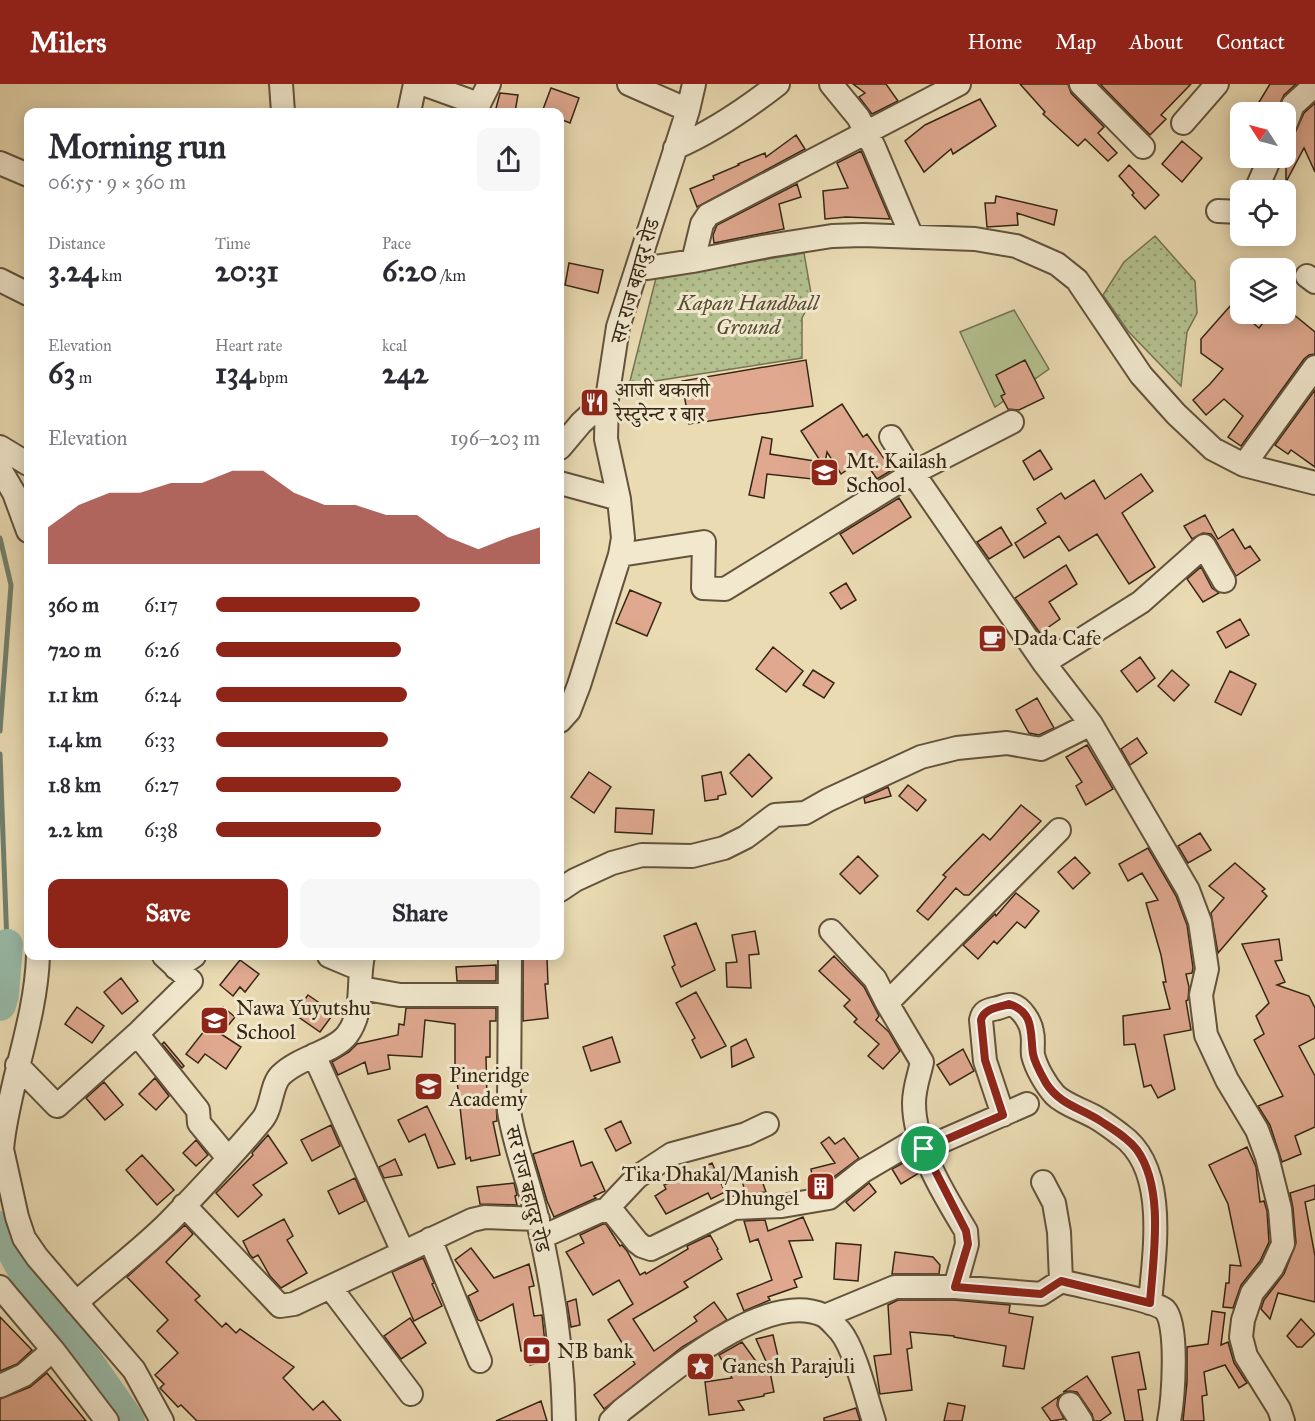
<!DOCTYPE html>
<meta charset="utf-8">
<style>
body{margin:0;font-family:"IM FELL Great Primer","Noto Serif Devanagari",serif;background:#f7f7f7;color:#2b2b33;height:100vh;display:flex;flex-direction:column;font-size:22px;white-space:nowrap}
*{box-sizing:border-box;margin:0}
p{font-size:20px;color:#7c7c81}
.icon{flex:none;width:33px;height:33px;fill:none;stroke:currentColor;stroke-width:2;stroke-linecap:round;stroke-linejoin:round}
.map{position:relative;flex:1;overflow:hidden}
.drawer{position:absolute;left:24px;top:24px;width:540px;height:852px;display:flex;flex-direction:column;background:#fff;border-radius:12px;box-shadow:0 3px 15px #0003}
.drawer>*{flex:none}
.needle{width:39px;rotate:306deg}
.tools{position:absolute;left:1230px;top:18px;display:grid;gap:12px}
.tools a{display:grid;place-items:center;width:66px;height:66px;border-radius:12px;background:#fff;box-shadow:0 3px 15px #0003;font-size:30px}
.pin{position:absolute;display:grid;place-items:center;width:51px;height:51px;color:#fff;margin:-26px;border:3px solid #fff;border-radius:50%;box-shadow:0 2px 6px #0007}
.round{display:grid;place-items:center;flex:none;width:63px;height:63px;border-radius:12px;background:#f7f7f7}
.overview{display:flex;align-items:center;justify-content:space-between;height:102px;padding:0 24px}
h1{font-size:33px;font-weight:700;line-height:45px}
.stats{display:grid;grid-template-columns:repeat(3,1fr);gap:9px;height:102px;padding:6px 24px}
.stats div{display:grid;align-content:center}
.stats b{font-size:30px;font-weight:700}
.stats small{font-size:16px;font-weight:400}
.stats p{font-size:16px}
.chart{height:168px;padding:12px 24px}
.chart p{display:flex;justify-content:space-between}
.chart svg{width:100%;height:108px;margin-top:6px;fill:#8f2418;opacity:.7}
.primary-button{display:flex;gap:12px;margin-top:auto;padding:12px 24px}
.primary-button a{flex:1;height:69px;border-radius:12px;background:#8f2418;color:#fff;font-size:24px;font-weight:700;line-height:69px;text-align:center}
.primary-button a+a{background:#f7f7f7;color:#2b2b33}
ul{padding:0 24px;list-style:none;font-size:20px}
li{display:grid;grid-template-columns:96px 72px 1fr;align-items:center;height:45px}
li i{height:15px;border-radius:8px;background:#8f2418}
header{display:flex;align-items:center;gap:36px;box-sizing:border-box;height:84px;padding:0 30px;background:#8f2418;color:#fff}
header strong{font-size:28px}
nav{display:flex;gap:33px;margin-inline-start:auto;font-size:21px}
.map>svg:first-child{display:block}
.green{fill:url(#green-dots);stroke:#757452;stroke-width:1.5}
.pitch{fill:#b4c18f;stroke:#757452;stroke-width:1.5}
.lines{fill:none;stroke-linecap:round;stroke-linejoin:round}
.stream{stroke:#717f6d;stroke-width:5}
.river{stroke:#98bba9;stroke-width:32}
.building{fill:#dfa88f;stroke:#362614;stroke-width:1.5}
.minor-casing{stroke:#63533c;stroke-width:26}
.minor{stroke:#f1e8ce;stroke-width:22}
.route-casing{stroke:#fff;stroke-width:12}
.route{stroke:#8f2418;stroke-width:8}
.labels{text-anchor:middle;dominant-baseline:central;stroke-width:6;stroke-linejoin:round;paint-order:stroke}
.street-label{font-size:21px;fill:#362614;stroke:#f1e8ce}
.park-label{font-size:21px;font-style:italic;fill:#564d33;stroke:#f1e8ce}
.poi-label{font-size:21px;fill:#362614;stroke:#f1e8ce;text-anchor:start}
</style>
<header>
<strong>Milers</strong>
<nav><a>Home</a><a>Map</a><a>About</a><a>Contact</a></nav>
</header>
<div class="map">
<svg width="1315" height="1337" viewBox="0 0 1315 1337">
<defs>
<pattern id="green-dots" width="8" height="8" patternUnits="userSpaceOnUse" patternTransform="scale(1.5)"><rect width="8" height="8" fill="#b4c18f"/><path d="M2 2h.1M6 6h.1" fill="none" stroke="#939d74" stroke-width="1.8" stroke-linecap="round"/></pattern>
</defs>
<rect width="100%" height="100%" fill="#eadbb3"/>
<filter id="stains"><feTurbulence type="fractalNoise" baseFrequency=".00333" numOctaves="4"/><feColorMatrix values="0 0 0 0 .2 0 0 0 0 .09 0 0 0 0 .02 0 0 0 .5 -.17"/></filter>
<radialGradient id="worn" r=".72"><stop offset=".6" stop-color="#630" stop-opacity="0"/><stop offset="1" stop-color="#630" stop-opacity=".3"/></radialGradient>
<!-- green -->
<path class="green" d="M1155,152L1195,197L1197,229L1187,248L1181,302L1128,247L1103,211L1124,178Z
M804,169L812,215L802,234V274L629,301L656,194Z"/>
<!-- pitch -->
<path class="pitch" d="M1014,226L1049,285L995,323L960,248Z"/>
<g class="lines">
<!-- stream -->
<path class="stream" d="M0,454L11,501L0,647
M0,670L7,861"/>
<!-- river -->
<path class="river" d="M0,921L3,911L7,861
M0,1143L22,1184L129,1337"/>
</g>
<!-- building -->
<path class="building" d="M853,0H886L898,17L872,30L859,13L865,9Z
M1020,0H1068L1071,9L1104,43L1098,49L1117,69L1108,77L1085,55L1078,62L1043,30L1045,28Z
M1100,0H1191L1161,31L1166,35L1150,51Z
M1270,0H1296L1284,11L1276,28H1253Z
M551,4L579,14L570,39L560,35V28H542Z
M500,9L518,11L515,28H495Z
M980,15L996,42L953,70L951,65L924,88L905,57L925,41Z
M1315,19V88L1304,64L1286,98V52L1295,49L1304,29Z
M796,51L805,65L697,123L690,105L714,95L713,92L739,81L738,80L765,69L766,73Z
M1182,57L1202,74L1182,98L1162,80Z
M861,67L890,135L846,133L825,135L823,107L848,104L837,79Z
M1129,81L1159,111L1145,125L1132,111L1134,109L1119,92Z
M797,100L801,113L779,120L784,145L714,159L713,151L717,141Z
M996,112L1057,126L1054,141L1017,129L1018,141L987,143L985,119H995Z
M569,179L603,186L598,209L565,201Z
M1231,221L1259,244L1270,230H1293L1315,248V270L1309,271L1304,275L1241,362L1228,353L1243,332L1224,315L1206,331L1193,316L1210,300L1223,285L1201,269V255Z
M806,276L813,322L689,340L682,297Z
M1025,276L1044,314L1019,326L1008,325L1001,312L1005,310L996,291Z
M1315,306V383L1291,366L1288,370L1275,361Z
M842,320L863,353L867,350L892,386L877,395L863,375L841,390L827,368L822,396L767,390L764,414L749,411L762,353L772,355L770,370L821,378L801,347Z
M1040,366L1052,385L1034,396L1023,377Z
M1141,390L1153,407L1122,429L1155,483L1129,500L1097,450L1069,467L1059,452L1024,474L1015,459L1046,439L1037,425L1061,409L1065,415L1094,396L1105,415Z
M899,414L911,433L853,470L840,450Z
M1205,431L1218,455L1233,445L1245,465L1250,462L1260,476L1236,492L1215,455L1211,450L1203,449L1192,455L1184,442Z
M1001,443L1012,461L989,475L977,458Z
M1066,481L1077,500L1049,518L1060,535L1040,549L1015,514Z
M1201,483L1212,504L1219,509L1203,518L1187,495Z
M846,499L856,516L841,525L830,509Z
M630,506L661,519L647,552L616,539Z
M1240,535L1249,551L1226,564L1217,548Z
M773,563L803,587L786,608L756,585Z
M1140,573L1155,594L1137,608L1121,587Z
M813,586L834,599L824,614L803,601Z
M1172,586L1189,601L1174,617L1158,602Z
M1230,587L1256,600L1241,631L1215,618Z
M1037,614L1054,644L1039,651L1029,649L1016,626Z
M1137,654L1147,669L1130,681L1121,665Z
M1087,661L1113,705L1086,721L1076,702L1082,698L1066,673Z
M749,670L772,694L752,713L730,689Z
M589,688L611,703L594,729L571,713Z
M721,688L726,710L718,712V715L705,717L702,692Z
M908,701L926,716L917,727L899,712Z
M888,703L891,712L865,719L864,714Z
M1021,721L1041,737L969,811H964L956,804L928,836L917,827L946,793L943,791L983,750L990,756Z
M616,724L654,726L652,750L615,748Z
M1200,749L1211,766L1188,779L1178,762Z
M1148,764L1176,812L1187,841L1193,884L1192,889L1186,890L1189,903L1188,916L1186,917L1191,946L1164,951L1175,1005L1158,1014L1151,1001L1144,1003L1135,960L1124,961L1123,932L1170,925L1163,898H1166L1161,871L1146,819L1158,816L1142,789L1128,797L1119,780Z
M858,772L878,792L860,810L840,790Z
M1075,773L1090,789L1073,805L1058,788Z
M1235,779L1265,805L1262,807L1267,812L1218,869L1211,829L1224,814L1209,802Z
M1016,809L1039,827L1025,844L1017,838L997,860L994,857L978,875L963,861L995,830L996,832Z
M696,839L715,886L681,903L672,883L675,881L664,852Z
M755,847L759,870L749,871L751,904L727,903L726,879L737,878L732,851Z
M1279,855L1282,876L1275,877L1285,898L1277,901L1309,912L1315,924V954L1299,962L1315,992V1043L1295,1052L1301,1070L1282,1078L1270,1041L1258,1022L1283,1012L1254,956L1264,950L1256,932L1269,919L1242,860Z
M834,872L864,903L879,932L876,936L889,948L900,967L883,985L868,972L879,960L854,938L857,935L844,922L850,916L819,887Z
M523,874H547L548,900H545L548,934L523,937Z
M240,876L259,890L245,908L240,903L233,912L220,901Z
M496,881V897H457L456,883Z
M121,894L138,917L122,930L104,908Z
M696,908L726,962L701,974L692,956L695,954L676,919Z
M308,911L334,929L320,948L294,930Z
M77,923L104,942L92,959L65,940Z
M223,923L235,933L221,950L241,963L226,985L205,970L198,979L186,970Z
M406,924H496V937H490V973H486L487,1015H495L496,1018L497,1037L493,1038L500,1071L471,1077L470,1073L466,1075L457,997L455,998V940L425,936L422,973L388,971L390,985L368,990L365,978L338,991L332,978L349,968L357,960L398,951L399,940L404,941Z
M612,953L620,978L591,987L583,963Z
M746,955L754,973L732,983L731,963Z
M164,958L184,982L182,984L162,960Z
M963,965L974,987L950,1001L937,981Z
M155,994L169,1012L156,1026L139,1010Z
M104,998L123,1021L105,1036L86,1014Z
M427,1022L455,1080L438,1084L425,1050L409,1058L398,1036Z
M621,1037L631,1059L616,1067L605,1045Z
M331,1041L340,1062L312,1077L301,1056Z
M268,1051L287,1079L253,1101L262,1111L238,1133L216,1109L253,1071L252,1069Z
M829,1053L835,1060L844,1054L859,1074L823,1101L814,1103L811,1085L835,1079L821,1059Z
M196,1056L208,1071L196,1082L183,1069Z
M573,1057L581,1082L592,1078L605,1107L594,1112L596,1114L554,1133L547,1117L533,1070Z
M1247,1063L1256,1083L1260,1118L1264,1117L1267,1127L1269,1158L1260,1177L1241,1201L1233,1224L1223,1223L1226,1199H1229L1230,1181L1241,1182L1228,1120L1209,1081Z
M142,1071L174,1106L157,1121L126,1086Z
M912,1074L919,1089L901,1100L892,1085Z
M395,1075L402,1091L384,1094L379,1083Z
M712,1079L725,1108L711,1115L708,1109L666,1130L655,1112L666,1105L664,1101Z
M759,1088L766,1108L746,1110L741,1094Z
M355,1094L365,1117L339,1130L328,1107Z
M514,1099L517,1111L515,1112L517,1121L480,1120L477,1103Z
M869,1099L876,1108L854,1127L846,1118Z
M1315,1101V1115L1305,1118L1315,1172V1218L1278,1209L1270,1235L1261,1225L1264,1216L1284,1190L1296,1159L1293,1124L1290,1109Z
M803,1133L813,1156L789,1157L802,1193L794,1196L797,1203L768,1213L770,1216L744,1227L737,1210L772,1196L758,1155L750,1158L744,1137L765,1136L768,1147Z
M284,1135L293,1152L287,1156L307,1189L281,1204L270,1192L258,1171L253,1174L250,1171L243,1157Z
M603,1140H606L620,1162L622,1161L627,1167L640,1191L645,1188L646,1190L688,1165L687,1162L710,1151L718,1165L717,1166L722,1175L684,1198L688,1203L633,1235L654,1267L697,1237L694,1233L714,1218L727,1236L682,1263L604,1325L594,1311L635,1280L608,1236L633,1220L619,1196L593,1211L566,1168L584,1159L580,1151Z
M185,1141L193,1150L166,1178L200,1212L195,1216L222,1243L226,1239L236,1249L240,1245L294,1283L283,1294L313,1326L323,1317L341,1337H197L181,1321L178,1323L160,1304L164,1300L155,1291L178,1269L157,1247L168,1236L127,1193Z
M836,1159L861,1161L858,1197L834,1195Z
M471,1164L494,1194L529,1180L534,1202L529,1203L534,1232L542,1231L547,1278L530,1281L527,1266L521,1267L513,1220L481,1237L478,1236L468,1212L478,1207L455,1176Z
M895,1168L933,1173L940,1181L939,1190H892Z
M423,1174L434,1199L432,1200L442,1222L414,1237L392,1188Z
M576,1215L580,1241L571,1243L567,1218Z
M898,1216H954L1010,1221L1009,1229L1033,1233L1024,1285L1003,1282L1006,1262L954,1253V1252L910,1248L912,1264L907,1265L912,1306L880,1310L874,1272L891,1270L888,1221Z
M1212,1227L1225,1229L1221,1261L1228,1258L1234,1279L1247,1299L1239,1304L1225,1281L1204,1288L1207,1311L1202,1312L1204,1337H1183L1187,1298V1263L1208,1260Z
M0,1233L32,1266L17,1280L0,1287Z
M410,1234L426,1259L401,1275L384,1252Z
M1301,1235L1315,1250L1302,1263H1297L1287,1252Z
M773,1251L780,1281L769,1283L774,1308L764,1310V1312L738,1317L744,1326L709,1331L705,1298L732,1294L719,1271L742,1258L763,1287L769,1284L756,1255Z
M1139,1268L1146,1305L1138,1306L1143,1337H1125L1112,1273Z
M47,1289L86,1337H0V1315L30,1303Z
M1087,1292L1111,1329L1100,1337H1094L1092,1330L1077,1308L1070,1307L1063,1308Z
M1062,1310L1058,1314L1057,1321L1064,1335L1051,1337L1042,1324Z
M541,1317L547,1337H496Z
M948,1319L965,1322L962,1337H944Z
M856,1324L860,1337H824V1334Z"/>
<g class="lines">
<defs>
<path id="minor" d="M281,0L283,28
M423,0L473,18H480L489,0
M629,0L688,26
M831,0L858,33L874,63L912,153
M1081,0L1143,63
M409,28L415,0
M1183,39L1217,0
M1286,39L1293,21L1315,1
M675,64C712,48 746,25 778,0
M0,79L28,91
M1256,106L1270,74
M1218,127L1240,128
M693,177L702,140L708,131L959,0
M638,182L648,184L693,177L768,162L832,152L863,151L975,155L1016,162L1057,180L1077,196L1141,291L1176,330L1213,365L1244,381L1315,399
M1307,192L1315,198
M0,196L28,210
M891,353L913,389L1044,579L1091,640L1188,806L1200,838L1207,885L1201,911L1206,951L1227,996L1257,1046L1267,1073L1280,1125L1283,1160L1272,1184L1252,1209L1243,1236L1241,1253L1246,1272L1279,1325L1283,1337
M0,363L28,380
M560,364L581,339L607,315
M1244,381L1315,283
M0,385L14,409L28,447
M560,399L619,415
M620,471L704,458L703,504L725,505L913,389L1012,338
M1044,579L1141,518L1204,462L1224,497
M560,637L569,627L579,601L620,471L623,454L619,415L606,355L607,315L618,243L688,26L694,0
M560,806L575,796L612,779L642,771L692,772L724,764L746,753L775,731L805,729L828,716L921,673L957,664L1007,659L1041,665L1091,640
M831,847L875,895L887,919L922,978C919,992 914,1004 914,1019C914,1062 944,1111 966,1147L967,1160L955,1203
M38,872C36,934 11,994 3,1056L2,1065L17,1133L24,1154L37,1173L134,1286L162,1337
M329,872L360,885
M510,872L509,1027C515,1065 530,1100 538,1138C553,1201 563,1272 564,1337
M176,884L194,872
M361,904L400,911H509
M887,919L1059,746
M137,950L198,1026L199,1039L228,1074
M314,971L403,1168
M17,981L57,1022L137,950L191,897L164,872
M1003,1031L985,977L981,936C983,926 989,926 998,924C1002,923 1007,920 1011,921C1021,922 1031,939 1032,948C1034,956 1032,964 1033,971C1036,984 1046,1001 1055,1011C1065,1021 1083,1026 1095,1033C1104,1038 1113,1045 1121,1051C1169,1085 1154,1169 1150,1219
M924,1065L1027,1020
M1043,1098L1054,1119L1059,1148L1061,1197
M184,1121L280,1222L294,1220L472,1136L485,1133L538,1135
M606,1126L637,1093L672,1070L746,1050L767,1040
M542,1153L600,1127H612L637,1158L642,1162L651,1165L734,1124L782,1122L829,1114L863,1087L919,1054
M430,1155L480,1277
M0,1203L53,1266L107,1337
M330,1203L411,1310
M76,1219C106,1192 140,1167 169,1138C201,1105 233,1071 262,1036C272,1025 271,1000 281,991C299,973 334,968 347,951C365,927 357,898 363,872
M825,1232L895,1203H955L1041,1210L1061,1197C1079,1202 1155,1216 1165,1226C1179,1241 1173,1317 1169,1337
M0,1302L24,1291L53,1266
M1070,1320L1081,1337
M611,1337L622,1326C667,1292 764,1205 823,1231C829,1234 835,1242 840,1247C855,1265 866,1313 874,1337"/>
</defs>
<!-- minor casing -->
<use href="#minor" class="minor-casing"/>
<!-- minor -->
<use href="#minor" class="minor"/>
</g>
<g class="lines">
<defs>
<path id="route" d="M1009,920C1035,928 1030,950 1033,970C1035,980 1041,990 1046,999C1060,1021 1081,1024 1102,1038C1114,1046 1128,1054 1137,1066C1165,1105 1153,1174 1150,1219L1061,1197L1041,1210L955,1203L968,1160L966,1147L924,1065L1003,1031L985,976L981,936C984,924 998,924 1009,920Z"/>
</defs>
<!-- route casing -->
<use href="#route" class="route-casing"/>
<!-- route -->
<use href="#route" class="route"/>
</g>
<!-- icons -->
<defs>
<symbol id="restaurant-square" viewBox="-11 -11 22 22"><rect x="-9" y="-9" width="18" height="18" rx="4" fill="#8f2418" stroke="#f1e8ce"/><path d="M-5-6h1v4h1v-4h1v4h1v-4h1v5L-1.5 .5V6h-2V.5L-5-1ZM5-6V6H3V1.5H1.5Q1.5-4 5-6Z" fill="#fff"/></symbol>
<symbol id="school-square" viewBox="-11 -11 22 22"><rect x="-9" y="-9" width="18" height="18" rx="4" fill="#8f2418" stroke="#f1e8ce"/><path d="M0-5L7-2L0 1L-7-2ZM-4 1L0 2.5L4 1V4Q0 6-4 4Z" fill="#fff"/></symbol>
<symbol id="cafe-square" viewBox="-11 -11 22 22"><rect x="-9" y="-9" width="18" height="18" rx="4" fill="#8f2418" stroke="#f1e8ce"/><path d="M-5.5-4.5H6V0H3Q3 3.5 0 3.5H-2.5Q-5.5 3.5-5.5 0ZM3-3.2v2h1.7v-2ZM-6 4.5H4V6H-6Z" fill="#fff"/></symbol>
<symbol id="building-square" viewBox="-11 -11 22 22"><rect x="-9" y="-9" width="18" height="18" rx="4" fill="#8f2418" stroke="#f1e8ce"/><path d="M-4-6H4V6H1V3H-1V6H-4ZM-2.5-4.3h1.7v1.8h-1.7ZM.8-4.3h1.7v1.8H.8ZM-2.5-1h1.7V.8h-1.7ZM.8-1h1.7V.8H.8Z" fill="#fff"/></symbol>
<symbol id="bank-square" viewBox="-11 -11 22 22"><rect x="-9" y="-9" width="18" height="18" rx="4" fill="#8f2418" stroke="#f1e8ce"/><path d="M-6-4H6V4H-6ZM0-2.3a2.3 2.3 0 1 0 0 4.6a2.3 2.3 0 1 0 0-4.6Z" fill="#fff"/></symbol>
<symbol id="sight-square" viewBox="-11 -11 22 22"><rect x="-9" y="-9" width="18" height="18" rx="4" fill="#8f2418" stroke="#f1e8ce"/><path d="M0-6L1.8-2.2L6-1.7L2.9 1.2L3.7 5.4L0 3.3L-3.7 5.4L-2.9 1.2L-6-1.7L-1.8-2.2Z" fill="#fff"/></symbol>
</defs>
<g fill-rule="evenodd">
<use href="#restaurant-square" x="578" y="302" width="33" height="33"/>
<use href="#school-square" x="808" y="372" width="33" height="33"/>
<use href="#cafe-square" x="976" y="538" width="33" height="33"/>
<use href="#school-square" x="198" y="920" width="33" height="33"/>
<use href="#school-square" x="412" y="986" width="33" height="33"/>
<use href="#building-square" x="804" y="1086" width="33" height="33"/>
<use href="#bank-square" x="520" y="1250" width="33" height="33"/>
<use href="#sight-square" x="684" y="1266" width="33" height="33"/>
</g>
<g class="labels">
<!-- street labels -->
<g class="street-label">
<text transform="translate(635 197) rotate(-74)">सर राज बहादुर रोड</text>
<text transform="translate(528 1105) rotate(76)">सर राज बहादुर रोड</text>
</g>
<!-- park labels -->
<g class="park-label">
<text x="748" y="219">Kapan Handball<tspan x="748" dy="24">Ground</tspan></text>
</g>
<!-- poi labels -->
<g class="poi-label">
<text x="615" y="306">आजी थकाली<tspan x="615" dy="24">रेस्टुरेन्ट र बार</tspan></text>
<text x="846" y="377">Mt. Kailash<tspan x="846" dy="24">School</tspan></text>
<text x="1013" y="554">Dada Cafe</text>
<text x="236" y="924">Nawa Yuyutshu<tspan x="236" dy="24">School</tspan></text>
<text x="449" y="991">Pineridge<tspan x="449" dy="24">Academy</tspan></text>
<text x="799" y="1090" text-anchor="end">Tika Dhakal/Manish<tspan x="799" dy="24">Dhungel</tspan></text>
<text x="557" y="1267">NB bank</text>
<text x="722" y="1282">Ganesh Parajuli</text>
</g>
</g>
<rect width="100%" height="100%" filter="url(#stains)"/>
<rect width="100%" height="100%" fill="url(#worn)"/>
</svg>
<div class="tools">
<a><svg class="needle" viewBox="-14 -14 28 28"><path d="M0-13l5 13h-10z" fill="#e53935"/><path d="M0 13l5-13h-10z" fill="#7c7c81"/></svg></a>
<a><svg class="icon" aria-label="locate" viewBox="0 0 24 24"><circle cx="12" cy="12" r="6"/><path d="M12 2v4M12 18v4M2 12h4M18 12h4"/></svg></a>
<a><svg class="icon" aria-label="layers" viewBox="0 0 24 24"><path d="M12 4l9 5-9 5-9-5zM3 14l9 5 9-5"/></svg></a>
</div>
<div class="pin" style="left:924px;top:1065px;background:#1e9e55"><svg class="icon" aria-label="arrive" viewBox="0 0 24 24"><path d="M6 21V4h12l-3 4 3 4H6"/></svg></div>
<section class="drawer">
<div class="overview"><div><h1>Morning run</h1><p>06:55 · 9 × 360 m</p></div><a class="round"><svg class="icon" aria-label="share" viewBox="0 0 24 24"><path d="M12 15V3M7 8l5-5 5 5M5 13v7h14v-7"/></svg></a></div>
<div class="stats">
<div><p>Distance</p><b>3.24<small> km</small></b></div>
<div><p>Time</p><b>20:31</b></div>
<div><p>Pace</p><b>6:20<small> /km</small></b></div>
</div>
<div class="stats">
<div><p>Elevation</p><b>63<small> m</small></b></div>
<div><p>Heart rate</p><b>134<small> bpm</small></b></div>
<div><p>kcal</p><b>242</b></div>
</div>
<div class="chart"><p><span>Elevation</span>196–203 m</p>
<svg viewBox="0 0 160 44" preserveAspectRatio="none"><path d="M0 44V29L10 20L20 15L30 15L40 11L50 11L60 6L70 6L80 15L90 20L100 20L110 24L120 24L130 33L140 38L150 33L160 29V44z"/></svg>
</div>
<ul>
<li><b>360 m</b>6:17<i style="width:63%"></i></li>
<li><b>720 m</b>6:26<i style="width:57%"></i></li>
<li><b>1.1 km</b>6:24<i style="width:59%"></i></li>
<li><b>1.4 km</b>6:33<i style="width:53%"></i></li>
<li><b>1.8 km</b>6:27<i style="width:57%"></i></li>
<li><b>2.2 km</b>6:38<i style="width:51%"></i></li>
</ul>
<div class="primary-button"><a>Save</a><a>Share</a></div>
</section>
</div>
